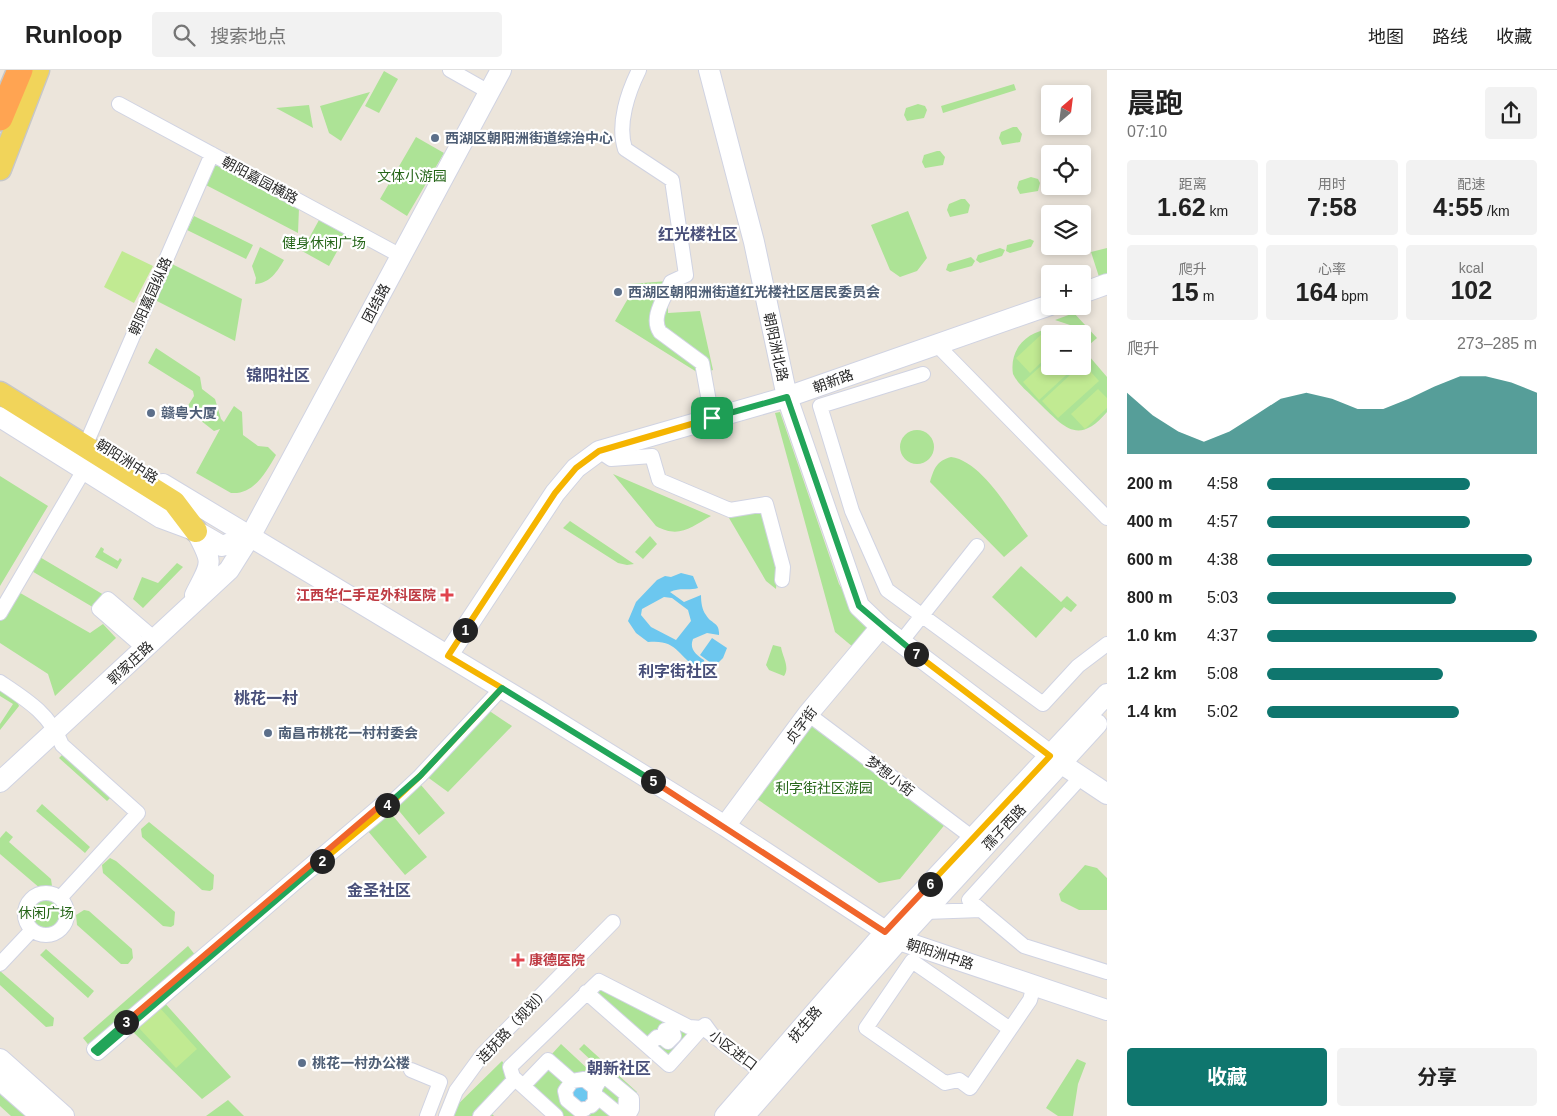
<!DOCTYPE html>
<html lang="zh">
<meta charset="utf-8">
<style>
body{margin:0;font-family:Helvetica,"Noto Sans SC",sans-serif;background:#f2f2f2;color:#222;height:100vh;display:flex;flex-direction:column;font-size:19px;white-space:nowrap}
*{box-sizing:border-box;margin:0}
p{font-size:16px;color:#767676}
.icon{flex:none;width:28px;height:28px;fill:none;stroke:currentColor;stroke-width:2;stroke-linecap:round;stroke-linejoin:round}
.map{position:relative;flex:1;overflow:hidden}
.panel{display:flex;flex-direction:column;background:#fff;width:450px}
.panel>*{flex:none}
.needle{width:32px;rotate:28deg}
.fabs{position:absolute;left:1041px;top:15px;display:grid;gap:10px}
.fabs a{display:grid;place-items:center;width:50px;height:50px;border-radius:5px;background:#fff;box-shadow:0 2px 8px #0003;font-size:25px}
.pin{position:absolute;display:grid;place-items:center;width:42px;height:42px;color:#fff;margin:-21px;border-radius:10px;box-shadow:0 2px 8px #0006}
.km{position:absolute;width:25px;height:25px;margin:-12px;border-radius:50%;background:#222;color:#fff;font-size:14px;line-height:25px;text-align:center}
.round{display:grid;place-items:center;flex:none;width:52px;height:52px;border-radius:5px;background:#f2f2f2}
.summary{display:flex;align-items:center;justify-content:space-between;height:85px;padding:0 20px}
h1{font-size:28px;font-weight:700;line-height:38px}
.metrics{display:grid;grid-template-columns:repeat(3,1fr);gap:8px;height:85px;padding:5px 20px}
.metrics div{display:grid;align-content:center;border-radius:5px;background:#f2f2f2;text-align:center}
.metrics b{font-size:25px;font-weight:700}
.metrics small{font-size:14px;font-weight:400}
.metrics p{font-size:14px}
.chart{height:140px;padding:10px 20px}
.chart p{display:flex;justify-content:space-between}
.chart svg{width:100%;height:90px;margin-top:5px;fill:#0f766e;opacity:.7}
.cta{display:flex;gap:10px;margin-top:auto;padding:10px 20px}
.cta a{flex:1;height:58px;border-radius:5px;background:#0f766e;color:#fff;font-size:20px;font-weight:700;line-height:58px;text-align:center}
.cta a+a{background:#f2f2f2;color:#222}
ul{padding:0 20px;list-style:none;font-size:16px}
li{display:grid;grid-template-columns:80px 60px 1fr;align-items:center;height:38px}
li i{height:12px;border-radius:6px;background:#0f766e}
header{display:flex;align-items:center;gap:30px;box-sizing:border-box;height:70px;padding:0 25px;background:#fff;border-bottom:1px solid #e0e0e0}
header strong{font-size:24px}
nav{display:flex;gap:28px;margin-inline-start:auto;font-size:18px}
.search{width:350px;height:45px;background:#f2f2f2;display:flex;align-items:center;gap:12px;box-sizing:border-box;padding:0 18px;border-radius:5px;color:#767676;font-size:19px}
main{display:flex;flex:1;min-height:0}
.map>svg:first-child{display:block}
.green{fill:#ade396}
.pitch{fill:#c1ea92}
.water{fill:#6cc7ef;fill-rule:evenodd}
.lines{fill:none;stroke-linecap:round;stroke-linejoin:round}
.street-casing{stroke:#d0d3e2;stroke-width:16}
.secondary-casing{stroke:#d0d3e2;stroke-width:22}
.primary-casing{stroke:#c7c7c7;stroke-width:25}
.highway-casing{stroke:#c7c7c7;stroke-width:28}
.street{stroke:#fff;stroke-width:14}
.secondary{stroke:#fff;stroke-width:20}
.primary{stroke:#f1d45a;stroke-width:22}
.highway{stroke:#ffa452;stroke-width:25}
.split-1-casing{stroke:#fff;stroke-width:10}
.split-2-casing{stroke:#fff;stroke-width:10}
.split-3-casing{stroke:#fff;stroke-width:10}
.split-4-casing{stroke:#fff;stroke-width:10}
.split-5-casing{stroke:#fff;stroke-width:10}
.split-6-casing{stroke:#fff;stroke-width:10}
.split-7-casing{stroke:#fff;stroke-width:10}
.split-8-casing{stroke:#fff;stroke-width:10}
.split-1{stroke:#f5b400;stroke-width:6}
.split-2{stroke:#f5b400;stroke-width:6}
.split-3{stroke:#22a559;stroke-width:6}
.split-4{stroke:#f0652b;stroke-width:6}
.split-5{stroke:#22a559;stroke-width:6}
.split-6{stroke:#f0652b;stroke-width:6}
.split-7{stroke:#f5b400;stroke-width:6}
.split-8{stroke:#22a559;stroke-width:6}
.service-dot{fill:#5c6f8a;stroke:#fff;stroke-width:2}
.health-dot{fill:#e0444e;stroke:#fff;stroke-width:2}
.labels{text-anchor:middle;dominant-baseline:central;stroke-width:4.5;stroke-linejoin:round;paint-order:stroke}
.service-label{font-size:14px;font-weight:bold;fill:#4e5e75;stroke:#fff;text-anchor:start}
.park-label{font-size:14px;fill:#266619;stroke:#fff}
.street-label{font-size:14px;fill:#292929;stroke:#fff}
.health-label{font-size:14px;font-weight:bold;fill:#be3a42;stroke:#fff;text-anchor:end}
.quarter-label{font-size:16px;font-weight:bold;fill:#49507a;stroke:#fff}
</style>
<header>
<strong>Runloop</strong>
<div class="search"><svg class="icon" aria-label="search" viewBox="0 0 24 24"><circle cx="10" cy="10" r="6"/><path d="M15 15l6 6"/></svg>搜索地点</div>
<nav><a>地图</a><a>路线</a><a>收藏</a></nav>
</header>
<main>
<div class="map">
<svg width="1107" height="1046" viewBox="0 0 1107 1046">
<rect width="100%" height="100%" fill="#ece5db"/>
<!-- green -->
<path class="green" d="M384,1L398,9L379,43L365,36Z
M1014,14L1016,20L943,43L941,36Z
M370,22L341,71L329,63L320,36Z
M918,34L925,36L927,40L924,48L907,51L904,45L906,38Z
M309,35L313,58L276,38Z
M1013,57H1017L1022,64L1020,72L1002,75L999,68L1001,62Z
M416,67L444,83L407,146L380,129Z
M937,81H940L945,87L943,95L925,98L922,92L924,85Z
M214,93L299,138L298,163L204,114Z
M1031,107L1038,109L1040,113L1038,121L1020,124L1017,118L1019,111Z
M961,129H965L970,135L968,143L950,147L947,140L949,134Z
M908,141L927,188L917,201L900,207L890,200L871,155Z
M194,146L253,175L246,189L187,160Z
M319,150L346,165L329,196L302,181Z
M1030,169L1034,171L1031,177L1010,183L1006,181L1007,175Z
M260,177L284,190C277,202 270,213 255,214L256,208L252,196Z
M1000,178L1005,180L1002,186L980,193L976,190L978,185Z
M1107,178V208L1100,210L1091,182Z
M971,187L975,191L972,196L950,202L946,200L948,194Z
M172,194L242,229L235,271L155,230Z
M668,211V243L700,241L713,300L700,304L615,251L630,225L629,214Z
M1074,243L1097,268L1089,275L1083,268L1082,264H1079L1070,255L1055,250Z
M1051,259L1067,264H1050V296H1082L1083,279L1107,307V342C1078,376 1064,357 1039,333C1031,324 1018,315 1013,304C1009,279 1027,261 1051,259Z
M156,278L200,307L202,319L215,329L221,349L224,352L234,336L242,342L243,365L258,376L268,377L276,385C266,402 254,425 231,423L196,403L220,359L214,361L186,339L194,326L193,321L148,293Z
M780,342L839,514L869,561L853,577L835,562L775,343Z
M900 377a17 17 0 1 1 34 0a17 17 0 1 1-34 0Z
M951,387C982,391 1010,442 1028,466L1004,487L930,412C934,399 936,391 951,387Z
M613,404L711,446C691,457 679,469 656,456Z
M0,406L48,436L0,516Z
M762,441L778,495L776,519L766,511L729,448Z
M570,451L634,494L627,495L618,493L563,458Z
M650,466L657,474L643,489L635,482Z
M101,477L104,479L103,482L118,491L120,488L122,490L117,499L95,487Z
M38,486L104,525L96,539L30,500Z
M177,493L183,497L143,538L133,529L142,507L158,513Z
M1021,496L1061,532L1067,526L1077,535L1071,542L1064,537L1036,568L992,527Z
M15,520L90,563L103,554L116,568L55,626L48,604L0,573V546Z
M773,575L781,577C783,588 790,597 784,606L769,600L766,595Z
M0,620L17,631L19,636L0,660V654L13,634L0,626Z
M488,640L512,656L448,722L426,706Z
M811,651L947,752L900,809L879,813L757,729Z
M65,682L113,725L107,731L59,688Z
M421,715L445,743L419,765L395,736Z
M42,734L90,777L85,783L36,741Z
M389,741L427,787L405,805L367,760Z
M149,752L214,805L213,819L210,821L202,820L142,767L141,759Z
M6,761L13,767L9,772L51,809L52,816L45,820L41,819L0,784V768Z
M110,788L116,791L175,842L174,855L171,857L163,856L103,803L102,795Z
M1085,795L1097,798L1107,808V840H1079L1061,831L1059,824Z
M29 843a17 17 0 1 1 34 0a17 17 0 1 1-34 0Z
M84,840L89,841L132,879L133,888L128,894H121L77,855L76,845Z
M188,876L196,886L91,978L83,968Z
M46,879L94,921L88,928L40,885Z
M0,901L54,948L53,956L46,957L0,915Z
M599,911L692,962L673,991L589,919Z
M163,931L231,1007L202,1029L130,959Z
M561,974L589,1000L595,994L579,979L584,974L637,1022L622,1046H556L515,1016L490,1042L494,1046H446L502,991L513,1007L523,1016Z
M1077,989L1086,993L1078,1014L1073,1046H1058L1046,1038Z
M0,1015L34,1046H11L0,1036Z
M228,1030L244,1046H206Z"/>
<!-- pitch -->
<path class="pitch" d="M122,181L153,196L134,233L104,217Z
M1044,262L1050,269V284L1030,303L1016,288Z
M1050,288V296H1076L1039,330L1023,312Z
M1083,293L1099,311L1058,348L1042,331Z
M1098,319L1107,328V338L1085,359L1071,344Z
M160,938L197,979L176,998L139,958Z"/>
<!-- water -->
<path class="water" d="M681,503L693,506L698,518C688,521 680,517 670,522L684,532L701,525C701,532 702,540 706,545C711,554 720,552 719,565L707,563L693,569C689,579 696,585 704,590L705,597L699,599C677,586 678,569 648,572L636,563L628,551L636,532L657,510L665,506L671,507ZM664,527L672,528L688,540L691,551L676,570L651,557L641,545L642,539Z
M712,568L727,578L723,588L715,596L700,585Z
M582,1013L592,1020L587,1034L580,1036L570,1022Z"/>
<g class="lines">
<defs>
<path id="street" d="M450,0L489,22
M639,0C628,22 617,54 625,79L672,110L686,205L671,212C665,228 650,247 660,262L702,293L712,348
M119,34L401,186
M936,274L1107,448
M923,304L820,336L852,441L887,520L1043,634L1078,596L1107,574
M89,367L212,84
M599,381L611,389L652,386L659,410L730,440L766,434L783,497L782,510
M0,543L84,400
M901,572L977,476
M145,579L99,539L108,529L155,569
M0,612C27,630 50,644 62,675L138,743L60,828
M808,644L973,768
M388,736L384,732L94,979L98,983L301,808L388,736L420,706L502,618
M25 844a21 21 0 1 1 42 0a21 21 0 1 1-42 0Z
M981,840L969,830L1081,707
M925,842L981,840L1024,876L1107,902
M0,894L32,860
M586,922L669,995L702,958
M1010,959L912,891L866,958L945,1013L959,1010L970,1018L1030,930L1034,915
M707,961L763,1003
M651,973L657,967L663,968L665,960L673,962L674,966L668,972L663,968
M411,1000L440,1012L427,1046
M523,1016L548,990L572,1011
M595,1018L603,1005L626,1024
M591,1036L599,1028L621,1046
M585,1039L579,1040L567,1030L565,1021L572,1011L584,1009L595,1018V1031
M446,1046L456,1021L483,984L613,852
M480,1046L515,1009
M556,1046L513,1007L510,997L599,911L689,957L702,958L705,955L713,966
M625,1046L626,1024L632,1029V1039L628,1046"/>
<path id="secondary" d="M709,0L754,172L787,327L859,536L881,557L1062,694L1107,724
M1082,223L1107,214
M0,347L161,448L196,461L222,476L251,465
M163,414L538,640L725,756L899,870L1107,940
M195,525C212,492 214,494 196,461
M448,585L555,423L576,398L599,381L787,327L1050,235
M0,712L229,500L251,465L501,0
M725,756L808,644L881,557
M0,989L64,1046
M0,1010L41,1046
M725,1046L885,862L1107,624
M744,1046L899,870L1097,654"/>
<path id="primary" d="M0,99L38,0
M0,323L174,432L196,461"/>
<path id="highway" d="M0,48L20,0"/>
</defs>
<!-- street casing -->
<use href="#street" class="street-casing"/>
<!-- secondary casing -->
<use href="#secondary" class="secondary-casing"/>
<!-- primary casing -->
<use href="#primary" class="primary-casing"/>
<!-- highway casing -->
<use href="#highway" class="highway-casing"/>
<!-- street -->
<use href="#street" class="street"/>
<!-- secondary -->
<use href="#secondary" class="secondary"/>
<!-- primary -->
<use href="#primary" class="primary"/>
<!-- highway -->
<use href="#highway" class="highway"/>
</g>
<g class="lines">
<defs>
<path id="split-1" d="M465,560L555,423L576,398L599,381L712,348"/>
<path id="split-2" d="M322,791L388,736L420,706L502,618L448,586L465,560"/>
<path id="split-3" d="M126,952L94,980L98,983L322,791"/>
<path id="split-4" d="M126,952L384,732L387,735"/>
<path id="split-5" d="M387,735L420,706L502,618L653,711"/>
<path id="split-6" d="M653,711L885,862L930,814"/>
<path id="split-7" d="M916,584L1050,686L930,814"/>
<path id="split-8" d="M712,348L787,327L859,536L916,584"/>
</defs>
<!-- split-1 casing -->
<use href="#split-1" class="split-1-casing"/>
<!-- split-2 casing -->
<use href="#split-2" class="split-2-casing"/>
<!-- split-3 casing -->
<use href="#split-3" class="split-3-casing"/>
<!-- split-4 casing -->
<use href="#split-4" class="split-4-casing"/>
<!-- split-5 casing -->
<use href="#split-5" class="split-5-casing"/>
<!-- split-6 casing -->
<use href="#split-6" class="split-6-casing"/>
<!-- split-7 casing -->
<use href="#split-7" class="split-7-casing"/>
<!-- split-8 casing -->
<use href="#split-8" class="split-8-casing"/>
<!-- split-1 -->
<use href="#split-1" class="split-1"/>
<!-- split-2 -->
<use href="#split-2" class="split-2"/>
<!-- split-3 -->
<use href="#split-3" class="split-3"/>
<!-- split-4 -->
<use href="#split-4" class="split-4"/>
<!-- split-5 -->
<use href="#split-5" class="split-5"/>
<!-- split-6 -->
<use href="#split-6" class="split-6"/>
<!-- split-7 -->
<use href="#split-7" class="split-7"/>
<!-- split-8 -->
<use href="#split-8" class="split-8"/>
</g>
<!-- markers -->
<g class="service-dot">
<circle cx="435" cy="68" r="5"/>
<circle cx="618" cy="222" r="5"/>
<circle cx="151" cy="343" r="5"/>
<circle cx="268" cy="663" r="5"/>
<circle cx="302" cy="993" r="5"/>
</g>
<g class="health-dot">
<path d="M444.5 517.5h5v5h5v5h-5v5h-5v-5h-5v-5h5z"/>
<path d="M515.5 882.5h5v5h5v5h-5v5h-5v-5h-5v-5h5z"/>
</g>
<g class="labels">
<!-- service labels -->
<g class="service-label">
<text x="445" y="68">西湖区朝阳洲街道综治中心</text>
<text x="628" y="222">西湖区朝阳洲街道红光楼社区居民委员会</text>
<text x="161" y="343">赣粤大厦</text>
<text x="278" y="663">南昌市桃花一村村委会</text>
<text x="312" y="993">桃花一村办公楼</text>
</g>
<!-- park labels -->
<g class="park-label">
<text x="412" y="106">文体小游园</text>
<text x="324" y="173">健身休闲广场</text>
<text x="824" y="718">利字街社区游园</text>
<text x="46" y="843">休闲广场</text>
</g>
<!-- street labels -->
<g class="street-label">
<text transform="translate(260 110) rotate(28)">朝阳嘉园横路</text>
<text transform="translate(150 226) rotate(-66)">朝阳嘉园纵路</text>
<text transform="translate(376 233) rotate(-62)">团结路</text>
<text transform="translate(776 277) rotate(78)">朝阳洲北路</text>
<text transform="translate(833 311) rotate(-20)">朝新路</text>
<text transform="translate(127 391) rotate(32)">朝阳洲中路</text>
<text transform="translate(130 593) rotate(-43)">郭家庄路</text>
<text transform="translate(801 655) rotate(-53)">贞字街</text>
<text transform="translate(890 706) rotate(37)">梦想小街</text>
<text transform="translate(1004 757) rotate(-47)">孺子西路</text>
<text transform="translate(940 884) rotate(18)">朝阳洲中路</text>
<text transform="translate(805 954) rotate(-49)">抚生路</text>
<text transform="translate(513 955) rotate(-47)">连抚路（规划）</text>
<text transform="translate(733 980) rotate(37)">小区进口</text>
</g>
<!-- health labels -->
<g class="health-label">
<text x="436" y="525">江西华仁手足外科医院</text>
<text x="529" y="890" text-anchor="start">康德医院</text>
</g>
<!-- quarter labels -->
<g class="quarter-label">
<text x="698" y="164">红光楼社区</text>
<text x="278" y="305">锦阳社区</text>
<text x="678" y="601">利字街社区</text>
<text x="266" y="628">桃花一村</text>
<text x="379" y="820">金圣社区</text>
<text x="619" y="998">朝新社区</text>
</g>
</g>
</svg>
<div class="fabs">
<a><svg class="needle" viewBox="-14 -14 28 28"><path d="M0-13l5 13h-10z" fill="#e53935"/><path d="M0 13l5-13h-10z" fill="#767676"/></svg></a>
<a><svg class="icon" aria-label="locate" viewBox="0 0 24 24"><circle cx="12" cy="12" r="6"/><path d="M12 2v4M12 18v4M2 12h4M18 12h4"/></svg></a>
<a><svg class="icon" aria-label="layers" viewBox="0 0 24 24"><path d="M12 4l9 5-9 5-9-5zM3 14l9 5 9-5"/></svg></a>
<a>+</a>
<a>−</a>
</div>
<div class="pin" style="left:712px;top:348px;background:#1e9e55"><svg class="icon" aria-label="arrive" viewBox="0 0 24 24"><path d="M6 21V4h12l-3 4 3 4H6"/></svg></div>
<b class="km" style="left:465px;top:560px">1</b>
<b class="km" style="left:322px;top:791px">2</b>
<b class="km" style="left:126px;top:952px">3</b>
<b class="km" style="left:387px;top:735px">4</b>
<b class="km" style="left:653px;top:711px">5</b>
<b class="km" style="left:930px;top:814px">6</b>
<b class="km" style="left:916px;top:584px">7</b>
</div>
<section class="panel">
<div class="summary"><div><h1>晨跑</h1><p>07:10</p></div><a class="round"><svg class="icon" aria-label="share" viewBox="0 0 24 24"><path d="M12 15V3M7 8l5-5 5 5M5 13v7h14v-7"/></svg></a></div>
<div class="metrics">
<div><p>距离</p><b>1.62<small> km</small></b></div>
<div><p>用时</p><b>7:58</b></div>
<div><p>配速</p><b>4:55<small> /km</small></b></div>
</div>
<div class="metrics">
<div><p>爬升</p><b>15<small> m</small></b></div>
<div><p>心率</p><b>164<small> bpm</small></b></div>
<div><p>kcal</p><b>102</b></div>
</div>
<div class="chart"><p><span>爬升</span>273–285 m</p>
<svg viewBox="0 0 160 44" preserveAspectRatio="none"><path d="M0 44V14L10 25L20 33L30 38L40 33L50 25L60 17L70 14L80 17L90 22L100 22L110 17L120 11L130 6L140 6L150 9L160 14V44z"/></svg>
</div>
<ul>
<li><b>200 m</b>4:58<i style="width:75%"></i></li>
<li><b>400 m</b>4:57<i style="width:75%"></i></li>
<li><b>600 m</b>4:38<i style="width:98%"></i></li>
<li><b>800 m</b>5:03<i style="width:70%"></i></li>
<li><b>1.0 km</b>4:37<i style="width:100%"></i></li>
<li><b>1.2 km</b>5:08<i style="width:65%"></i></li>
<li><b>1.4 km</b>5:02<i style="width:71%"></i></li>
</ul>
<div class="cta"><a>收藏</a><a>分享</a></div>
</section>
</main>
